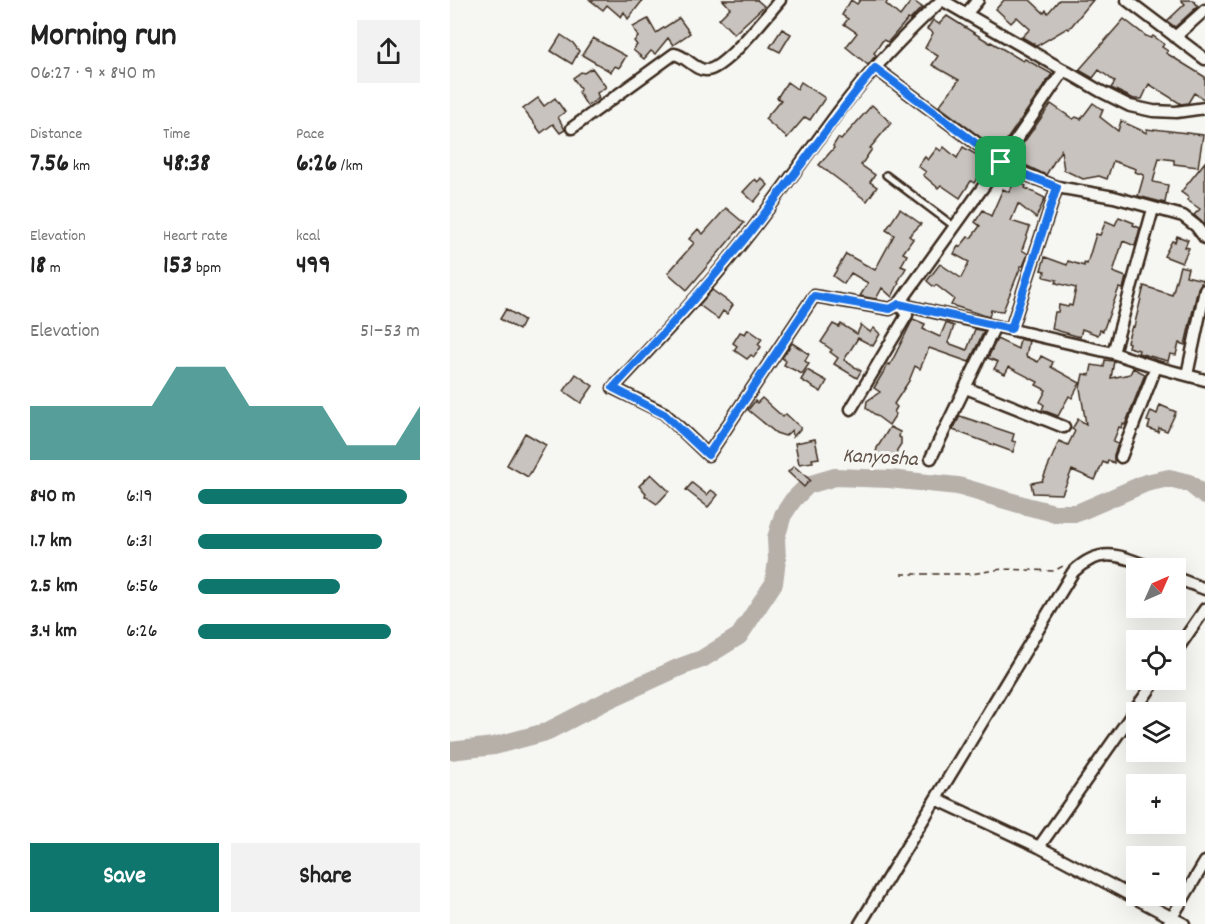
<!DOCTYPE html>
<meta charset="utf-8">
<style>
body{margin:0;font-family:Dekko,sans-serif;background:#f2f2f2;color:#222;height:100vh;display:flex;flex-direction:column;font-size:22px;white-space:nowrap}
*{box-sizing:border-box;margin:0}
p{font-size:20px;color:#767676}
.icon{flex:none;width:33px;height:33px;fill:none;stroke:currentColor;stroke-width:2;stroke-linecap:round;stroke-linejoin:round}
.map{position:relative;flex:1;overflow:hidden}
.details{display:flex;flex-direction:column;background:#fff;width:450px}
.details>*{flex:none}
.needle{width:39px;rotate:45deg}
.tools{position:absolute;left:676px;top:558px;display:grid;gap:12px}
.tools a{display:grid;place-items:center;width:60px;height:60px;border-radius:0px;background:#fff;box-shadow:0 6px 24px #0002;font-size:30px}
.pin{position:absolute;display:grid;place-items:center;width:51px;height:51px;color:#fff;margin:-26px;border-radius:12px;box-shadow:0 3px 9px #0006}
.round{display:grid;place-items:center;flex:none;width:63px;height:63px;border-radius:0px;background:#f2f2f2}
.overview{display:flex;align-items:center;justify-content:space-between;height:102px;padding:0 30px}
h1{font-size:33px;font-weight:700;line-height:45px}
.stats{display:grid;grid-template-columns:repeat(3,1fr);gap:9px;height:102px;padding:6px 30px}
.stats div{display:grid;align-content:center}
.stats b{font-size:26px;font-weight:700}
.stats small{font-size:16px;font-weight:400}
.stats p{font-size:16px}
.chart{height:168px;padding:12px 30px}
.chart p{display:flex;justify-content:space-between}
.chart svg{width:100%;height:108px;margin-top:6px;fill:#0f766e;opacity:.7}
.primary-button{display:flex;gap:12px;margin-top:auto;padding:12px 30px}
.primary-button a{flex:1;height:69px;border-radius:0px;background:#0f766e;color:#fff;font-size:24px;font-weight:700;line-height:69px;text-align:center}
.primary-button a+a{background:#f2f2f2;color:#222}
ul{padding:0 30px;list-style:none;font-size:20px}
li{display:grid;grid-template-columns:96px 72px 1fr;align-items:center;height:45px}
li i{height:15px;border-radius:8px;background:#0f766e}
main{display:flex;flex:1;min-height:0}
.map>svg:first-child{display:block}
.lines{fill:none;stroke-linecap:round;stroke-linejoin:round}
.river{stroke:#b6b0a9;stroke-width:18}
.building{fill:#c8c3be;stroke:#3b2a1e;stroke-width:1.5}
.service-casing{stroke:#3b2a1e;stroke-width:10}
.minor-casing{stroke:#3b2a1e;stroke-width:15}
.path{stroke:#3b2a1e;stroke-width:1.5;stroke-dasharray:6 4.5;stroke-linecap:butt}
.service{stroke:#f6f6f2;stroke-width:5}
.minor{stroke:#f6f6f2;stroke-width:10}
.route-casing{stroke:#fff;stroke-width:12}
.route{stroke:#1a73e8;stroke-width:8}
.labels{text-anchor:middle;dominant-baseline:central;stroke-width:6;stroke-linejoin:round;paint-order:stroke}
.water-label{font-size:21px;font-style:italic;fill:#605248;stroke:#f6f6f2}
</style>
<main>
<section class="details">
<div class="overview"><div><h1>Morning run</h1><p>06:27 · 9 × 840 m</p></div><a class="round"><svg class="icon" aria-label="share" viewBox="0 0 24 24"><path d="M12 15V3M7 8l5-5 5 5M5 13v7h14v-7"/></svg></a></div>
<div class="stats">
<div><p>Distance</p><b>7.56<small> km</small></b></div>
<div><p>Time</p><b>48:38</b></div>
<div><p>Pace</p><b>6:26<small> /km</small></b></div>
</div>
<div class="stats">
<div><p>Elevation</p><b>18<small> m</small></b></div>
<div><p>Heart rate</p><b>153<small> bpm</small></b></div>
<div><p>kcal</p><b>499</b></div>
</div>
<div class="chart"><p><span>Elevation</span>51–53 m</p>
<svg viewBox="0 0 160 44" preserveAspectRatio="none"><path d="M0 44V22L10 22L20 22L30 22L40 22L50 22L60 6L70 6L80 6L90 22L100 22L110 22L120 22L130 38L140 38L150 38L160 22V44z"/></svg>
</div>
<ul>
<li><b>840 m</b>6:19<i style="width:94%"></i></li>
<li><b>1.7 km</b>6:31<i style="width:83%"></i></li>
<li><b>2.5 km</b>6:56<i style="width:64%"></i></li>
<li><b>3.4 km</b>6:26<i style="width:87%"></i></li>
</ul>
<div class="primary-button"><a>Save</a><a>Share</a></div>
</section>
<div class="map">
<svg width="755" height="924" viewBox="0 0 755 924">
<rect width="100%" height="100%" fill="#f6f6f2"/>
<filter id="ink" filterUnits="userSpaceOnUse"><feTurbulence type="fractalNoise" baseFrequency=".0167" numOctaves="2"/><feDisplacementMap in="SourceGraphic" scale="12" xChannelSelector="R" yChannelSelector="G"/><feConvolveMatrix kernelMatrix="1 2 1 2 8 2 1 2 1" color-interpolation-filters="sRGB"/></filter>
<g filter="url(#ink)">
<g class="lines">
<!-- river -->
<path class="river" d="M0,751L44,746L96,732L160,699L230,667L252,659L289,636L324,583L327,560L326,538L333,515L343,500L358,485L385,477L439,479L508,486L576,506L604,513H627L696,483L719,478L739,483L755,496"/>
</g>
<!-- building -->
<path class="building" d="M140,0H193L178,19L174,12L171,17L157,5L153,10Z
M273,0H307L314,6L284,34L269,19L280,8Z
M401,0L407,4L410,0H438L436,4L450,16L462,0L472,7L460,20L458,19L438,42L433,40L424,53L426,55L418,65L396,47L407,33L394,24L398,19L392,15Z
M554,0H580L594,13L596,10L598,13L609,0H643L619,29L617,28L587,46L572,37L580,29L567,17L561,23L546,9Z
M731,0H743L748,6L725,27L717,21L735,4Z
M497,16L540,43L541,42L573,61L575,59L602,74L549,151L489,106L509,80L482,65L488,56L475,48L483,33L477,29L483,20L489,24Z
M229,18L240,33L223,45L218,38L205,54L201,51L194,59L183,50L187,45L184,41L188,37L183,27L198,19L206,33Z
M674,19L696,36L701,38L703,36L714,44L712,47L718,51L716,53L755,77V100L744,93L738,103L731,104L699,84L692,99H684L661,88L665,82L649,70L643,78L629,70Z
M332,29L341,34L330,52L320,47Z
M111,35L123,43L129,51L122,64L101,51Z
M143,38L176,56L169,68L165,66L161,72L132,55Z
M142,68L156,87L147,93L149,98L137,106L129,93L130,88L123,78L131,72L134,73Z
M337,82L347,89L351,82L375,98L360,120L355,117L337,138L315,119L331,100L327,98Z
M88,98L94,106L105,98L115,112L108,117L115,130L110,133L103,124L91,133L73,109Z
M643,103L653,110L650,117L668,131L671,121L697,133V129L704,130V129L753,135L748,167L724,164V160L709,158L703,182L718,185L715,203L688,196L694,175L685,172L686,169L663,161L657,179L649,176L633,179L614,170L611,150L596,175L562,159L601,104L623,119L626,117L631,119Z
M422,105L441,123L420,148L422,149L411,165L425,175L420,182L427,187L417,201L369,165L384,148L383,146L388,138L391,140Z
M494,147L507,158L513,147L539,162L524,183L521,181L510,198L491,185L488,188L487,187L473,175L476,172L468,166L475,157L478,160L487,148L491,151Z
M755,162V225L744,215L750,209L737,200L739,198L731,192Z
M311,178L318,185L304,202L293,192L305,179L308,182Z
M566,180L576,186L575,188L595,198L586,218L568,204L561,221L580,227L572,250L578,254L573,266H571L553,311L541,310L539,317L501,305L504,299L486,285L484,287L477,281L490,264L511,278L519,262L504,254L508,246L510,247L518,237L521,238L530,226L525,222L533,210L541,216L553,189L559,192Z
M276,208L294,223L237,290L218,273L244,243L239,239L248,229L253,234Z
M450,209L471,224L459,236L463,239L453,253L457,255L451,266L456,268L448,282L449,283L442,297L432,288L426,299L410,296L418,283L401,273L394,284L383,276L396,254L425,270L444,235L436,230Z
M669,217L684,223L683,225L690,228L685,246L673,241L663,272L676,277L673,289L669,288L653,331L650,330L648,335L632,329L630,337L602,329L605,312H608L609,305L618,307L619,305L622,306L626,288L606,283L607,280L594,277L595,271L591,270L595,257L617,265L618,261L634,266V263L637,264L646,234L650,235L656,221L665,225Z
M727,236L738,240L735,247L739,248L732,263L714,256L722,241L725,242Z
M730,266L738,268L736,276L753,280L748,288L735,345L729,343L726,355L720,354L718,361L688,353L689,350L678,347L679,343L677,342L682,326L684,327L694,286L722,295Z
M262,290L283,305L277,314L273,311L268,319L249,305Z
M56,309L74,320L69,330L50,319Z
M463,319L475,324L473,329L490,337L496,323L504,326L498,343L517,350L525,329L534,331L519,362L479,348L470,369L465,366L459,381L444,404L447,407L444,412L446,414L439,425L416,408L417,401L430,392L424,388L438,364L440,365Z
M383,324L389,327L391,324L407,334L411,325L420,332L424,328L430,334L423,346L408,338L394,360L411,371L407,378L384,364L388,358L380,352L382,350L371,342Z
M298,329L312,339L308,344L311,347L304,357L301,355L297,359L284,350L287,346L283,343L290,332L295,334Z
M547,339L568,349L570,339L579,341L576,356L588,362L591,356L603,362L601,367L630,383L622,398L619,396L608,416L592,410L594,405L590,402L596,390L586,385L588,382L559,367L555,374L544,369L548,362L538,358Z
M342,343L359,354L355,361L359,364L352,374L334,365L336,361L332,358Z
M655,360L664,361L661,378L680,374L683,368L695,374L675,425L673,424L672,428L669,427L663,442L668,444L664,455V463L658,460L657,464L653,462L645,480L622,470L612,494L583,493L581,483L592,481L609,441L618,445L625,431L622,429L628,419L636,424L630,388L633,374L640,375L642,365L654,367Z
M357,370L377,381L371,392L351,380Z
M126,374L143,386L131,403L114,391Z
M312,398L333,417L336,414L351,428L343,437L342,430L335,436L326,433L298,410L305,401L307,403Z
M710,405L726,412L717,431L709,428L708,432L698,428L700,422L697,421L701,411L707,414Z
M510,416L564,434L562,441L566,442L563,452L503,430Z
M440,427L450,432L449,437L451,438V444L447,450L445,464L424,462L427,448Z
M75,433L96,445L78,477L57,465Z
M365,439L369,458L362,459L363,462L349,464L345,443Z
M344,466L360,480L354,487L338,472Z
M201,474L219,491L207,504L195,496L196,493L189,486Z
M242,483L257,495L261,490L268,495L258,507L236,490Z"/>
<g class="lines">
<defs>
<path id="service" d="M436,175L505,227"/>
<path id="minor" d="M492,0C455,34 421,70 390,110C359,151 330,194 299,234C257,288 210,338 163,388L214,413L258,455L364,296L440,309L449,304L663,353L706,367L755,380
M492,0L650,91L680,106L703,111L726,112L755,108
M677,0L755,59
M516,14L528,0
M725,37L755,10
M425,68L551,162L577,175L607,187L664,197L733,216L746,226L755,238
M122,128L224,54C237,56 245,71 257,70C275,69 317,15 330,0
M561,329L607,187
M663,353L703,209
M737,375L755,290
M516,388L614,427
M401,409L457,315L449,304L551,162L614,70
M671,457L706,367
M481,458L545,326
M726,578L755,589
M726,651L755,609
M486,799L589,847L734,924
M589,847L706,680
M410,924L623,572C651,545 671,556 702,568
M718,924L755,862"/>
</defs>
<!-- service casing -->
<use href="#service" class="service-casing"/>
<!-- minor casing -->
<use href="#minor" class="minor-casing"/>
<!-- path -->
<path class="path" d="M451,574H521L552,569L604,571L613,566"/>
<!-- service -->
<use href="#service" class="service"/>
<!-- minor -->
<use href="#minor" class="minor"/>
</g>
</g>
<g class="lines" filter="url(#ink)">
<defs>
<path id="route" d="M425,68L551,162L576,175L607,187L561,329L449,304L440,309L364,296L258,455L214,414L163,388C209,338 255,289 297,236C341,181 380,122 425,68Z"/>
</defs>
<!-- route casing -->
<use href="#route" class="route-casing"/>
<!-- route -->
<use href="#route" class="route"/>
</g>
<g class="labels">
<!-- water labels -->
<g class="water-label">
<text transform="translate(430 459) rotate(3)">Kanyosha</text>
</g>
</g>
</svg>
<div class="tools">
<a><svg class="needle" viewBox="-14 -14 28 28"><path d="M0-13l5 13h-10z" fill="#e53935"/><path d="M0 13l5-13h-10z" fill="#767676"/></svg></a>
<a><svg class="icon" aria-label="locate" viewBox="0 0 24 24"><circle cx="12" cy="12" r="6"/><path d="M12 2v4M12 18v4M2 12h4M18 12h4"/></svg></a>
<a><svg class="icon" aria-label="layers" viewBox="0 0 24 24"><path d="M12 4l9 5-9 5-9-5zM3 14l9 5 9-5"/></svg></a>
<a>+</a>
<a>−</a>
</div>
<div class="pin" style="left:551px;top:162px;background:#1e9e55"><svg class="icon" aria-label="arrive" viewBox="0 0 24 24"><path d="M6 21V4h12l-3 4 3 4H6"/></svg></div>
</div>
</main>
